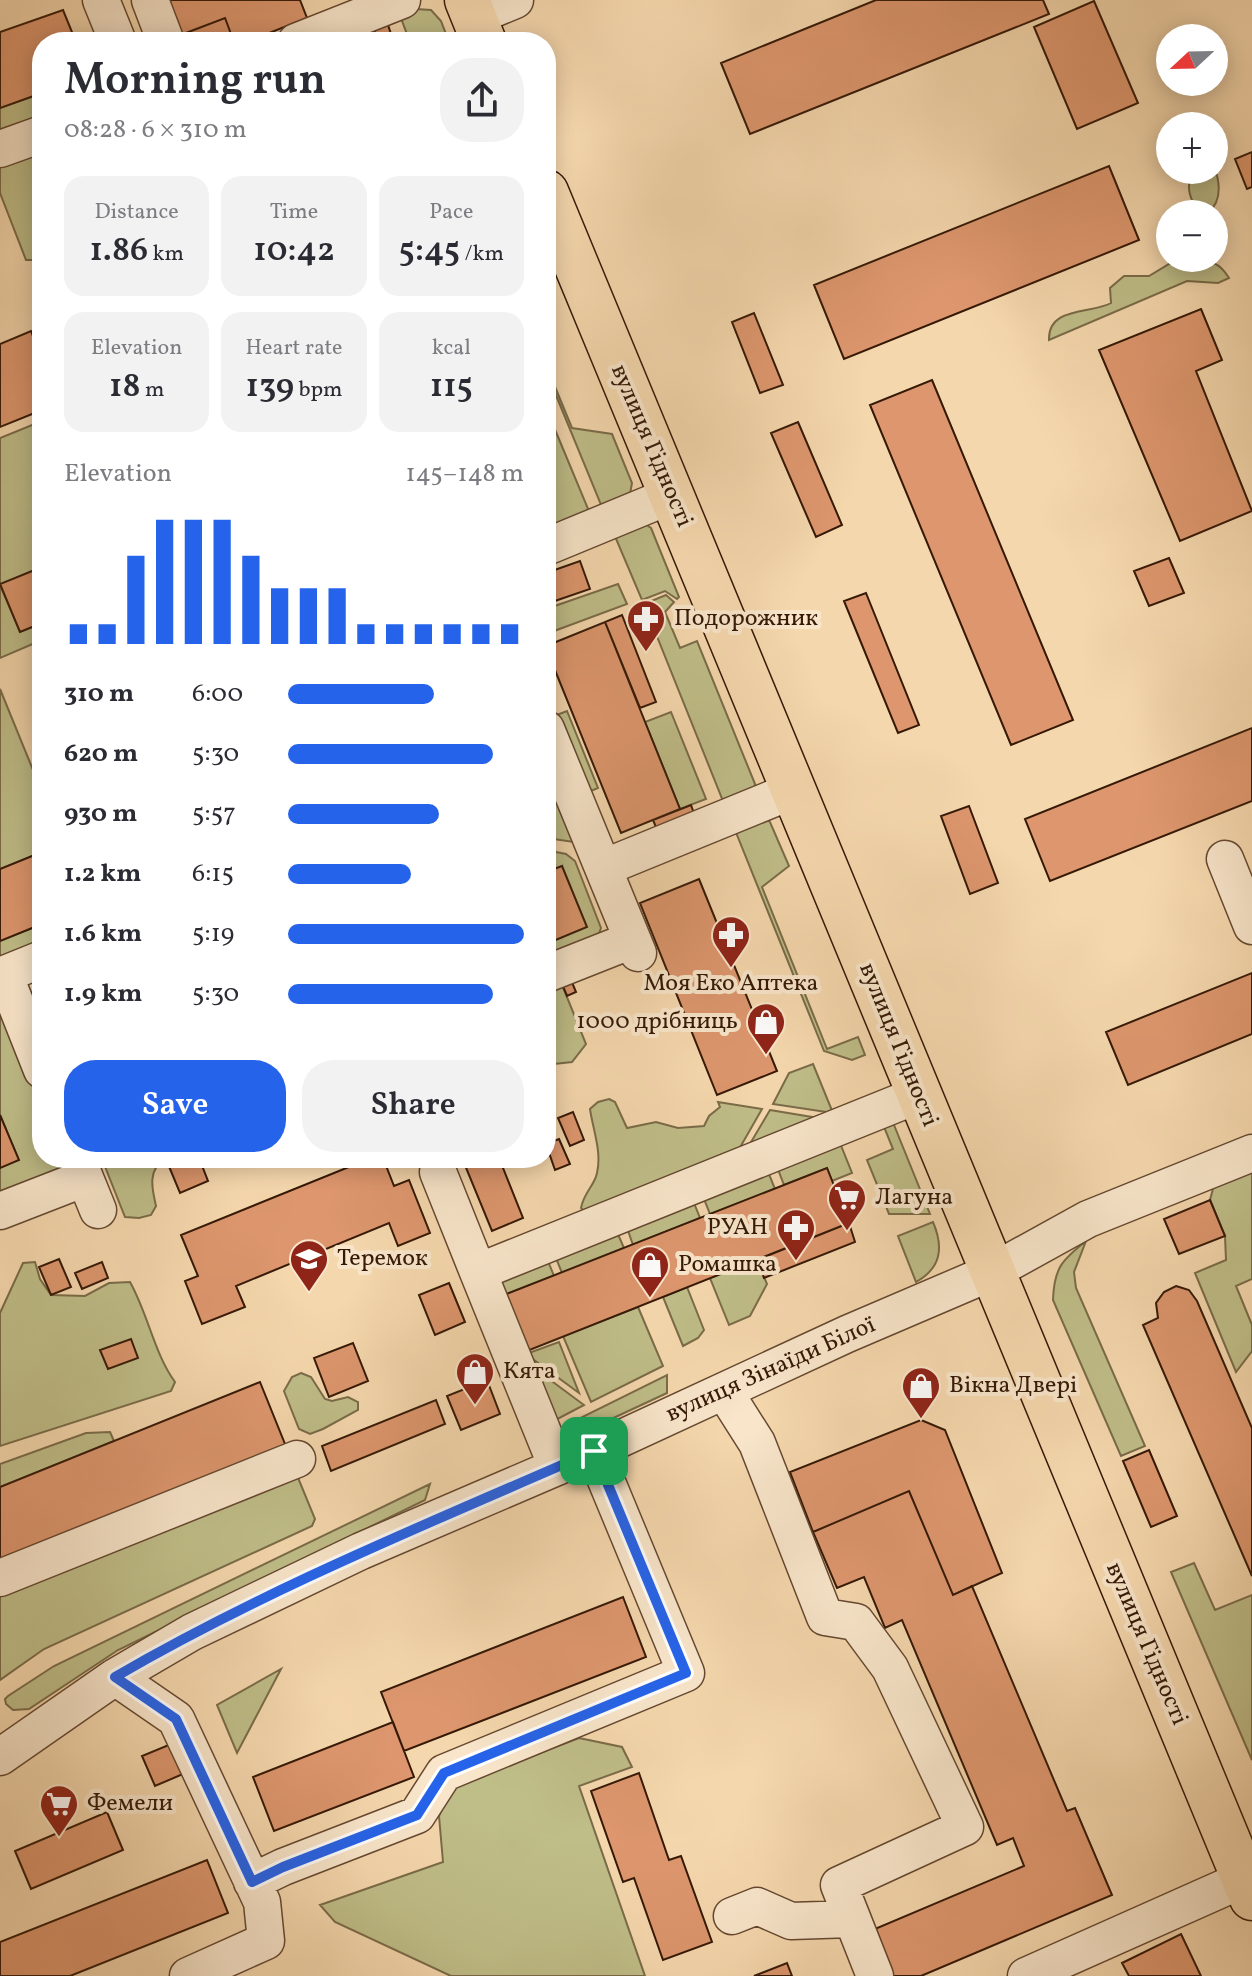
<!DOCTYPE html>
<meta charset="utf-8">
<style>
body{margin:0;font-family:Vollkorn,serif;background:#f2f2f3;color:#2b2b33;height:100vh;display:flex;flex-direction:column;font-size:30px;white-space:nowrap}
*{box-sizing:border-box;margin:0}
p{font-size:26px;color:#7c7c81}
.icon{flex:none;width:44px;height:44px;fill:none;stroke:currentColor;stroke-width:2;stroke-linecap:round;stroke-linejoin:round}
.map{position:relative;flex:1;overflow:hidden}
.panel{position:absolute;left:32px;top:32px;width:524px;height:1136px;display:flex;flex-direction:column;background:#fff;border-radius:32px;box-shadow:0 4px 20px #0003}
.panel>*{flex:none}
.needle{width:52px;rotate:248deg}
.tools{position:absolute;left:1156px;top:24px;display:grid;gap:16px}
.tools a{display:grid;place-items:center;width:72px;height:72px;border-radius:50%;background:#fff;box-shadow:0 4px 20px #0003;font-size:40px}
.pin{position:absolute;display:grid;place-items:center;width:68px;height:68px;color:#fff;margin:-34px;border-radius:16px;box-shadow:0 4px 12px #0006}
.round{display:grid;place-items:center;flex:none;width:84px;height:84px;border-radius:32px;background:#f2f2f3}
.headline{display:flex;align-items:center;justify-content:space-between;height:136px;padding:0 32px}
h1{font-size:44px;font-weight:600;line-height:60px}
.stats{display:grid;grid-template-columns:repeat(3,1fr);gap:12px;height:136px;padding:8px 32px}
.stats div{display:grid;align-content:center;border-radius:20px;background:#f2f2f3;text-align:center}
.stats b{font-size:34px;font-weight:600}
.stats small{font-size:22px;font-weight:400}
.stats p{font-size:22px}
.chart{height:224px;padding:16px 32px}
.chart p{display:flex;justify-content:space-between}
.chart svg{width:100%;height:144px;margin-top:8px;stroke:#2563eb;stroke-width:6}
.cta{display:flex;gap:16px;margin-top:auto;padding:16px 32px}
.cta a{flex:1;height:92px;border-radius:32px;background:#2563eb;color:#fff;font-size:32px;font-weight:600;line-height:92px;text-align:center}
.cta a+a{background:#f2f2f3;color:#2b2b33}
ul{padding:0 32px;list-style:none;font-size:26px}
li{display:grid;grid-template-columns:128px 96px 1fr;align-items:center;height:60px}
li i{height:20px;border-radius:10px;background:#2563eb}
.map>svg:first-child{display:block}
.green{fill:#bfbd88;stroke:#7a6b48;stroke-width:2}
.building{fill:#dd966d;stroke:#351907;stroke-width:2}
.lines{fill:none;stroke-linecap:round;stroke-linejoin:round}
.minor-casing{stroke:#654830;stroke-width:39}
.major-casing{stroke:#351907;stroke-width:47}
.minor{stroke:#f8e5ca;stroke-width:36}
.major{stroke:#f5d7ad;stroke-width:44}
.route-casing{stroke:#fff;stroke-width:16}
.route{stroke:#2563eb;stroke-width:10}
.labels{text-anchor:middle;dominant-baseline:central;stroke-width:8;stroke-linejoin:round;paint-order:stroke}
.street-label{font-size:24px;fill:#351907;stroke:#f8e5ca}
.poi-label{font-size:24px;fill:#351907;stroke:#f8e5ca;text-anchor:start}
</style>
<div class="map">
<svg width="1252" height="1976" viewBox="0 0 1252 1976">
<rect width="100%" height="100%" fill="#f5d7ad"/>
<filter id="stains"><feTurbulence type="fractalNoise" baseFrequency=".0025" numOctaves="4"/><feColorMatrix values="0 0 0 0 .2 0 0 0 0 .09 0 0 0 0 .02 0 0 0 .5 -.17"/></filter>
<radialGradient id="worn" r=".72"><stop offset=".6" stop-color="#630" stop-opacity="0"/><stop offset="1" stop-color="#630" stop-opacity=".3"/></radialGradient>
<!-- green -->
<path class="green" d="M416,9L431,10L441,21L449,42H410L399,13Z
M42,93V117L0,132V108Z
M42,151V274L37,260H26L0,193V167Z
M1214,166C1220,182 1222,201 1208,213H1201C1188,199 1187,188 1191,170H1214Z
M1189,260C1209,261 1218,260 1229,278L1218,283L1187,281L1049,340C1048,306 1092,314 1111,303L1110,288L1124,276H1149L1169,264Z
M546,365L572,428L612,434L632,483L630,494L604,512L546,371Z
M546,408L591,516L546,535Z
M42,421V567L0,585L20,632L42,623V640L0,658V438Z
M641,521L651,528L679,597L677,599L665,591L642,600L611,527Z
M618,584L627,604L546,634V609Z
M666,595L674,602L665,612L680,648L697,641L755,784L754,791L725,806L644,604Z
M0,689L42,792V852L0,869Z
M567,711L598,788L577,797L546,719Z
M671,712L706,799L680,809L645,722Z
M550,782L574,842L546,838V783Z
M764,817L770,822L789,866L762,887L827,1049L858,1037L865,1055L852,1060L824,1051L733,825Z
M546,850L566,854L575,861L601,928L597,939L551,962L546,944L562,866L546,872Z
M42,924V952L0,969V941Z
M560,980L586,1044L572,1062L554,1064L546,1059V986Z
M0,999L5,1004L42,1099V1158H63L61,1169L0,1199V1168L18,1159L0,1115Z
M813,1064L833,1113L773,1104L789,1073Z
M609,1099L615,1102L627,1128L656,1122L678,1128L704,1126L709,1116L720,1107L718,1102L762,1109L738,1151L587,1215L581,1208C584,1192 595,1185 597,1173C602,1152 593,1130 590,1109L598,1102Z
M770,1110L836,1121L741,1159Z
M892,1120L930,1214H889L867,1160L893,1149L882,1122Z
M836,1133L852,1173L832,1181L827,1168L784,1185L774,1159Z
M105,1158H166C147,1169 152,1189 156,1206L151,1215L139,1218L125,1217L104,1164Z
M764,1162L775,1189L710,1214L700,1189Z
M1252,1166V1279L1236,1286L1252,1325V1351L1236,1372L1195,1273L1226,1260L1225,1236L1210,1200L1215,1181Z
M690,1193L700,1218L633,1245L624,1219Z
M933,1222C944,1248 941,1268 916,1282L898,1236Z
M613,1223L624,1248L562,1273L552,1248Z
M1086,1241L1074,1272L1076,1288L1145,1446L1121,1456L1053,1300C1054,1268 1062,1260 1086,1241Z
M544,1251L554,1276L504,1295L489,1275Z
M757,1260L767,1284L750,1316L729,1325L710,1278Z
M35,1262L40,1279L51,1295L85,1296L109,1283L130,1282C148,1314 154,1353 175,1382L171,1391L0,1446V1313L23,1263Z
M687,1287L704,1330L698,1338L683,1346L663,1297Z
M638,1307L663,1366L591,1402L563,1336Z
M559,1342L579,1393L526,1354Z
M522,1359L584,1405L546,1425Z
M301,1373L311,1377L325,1399L332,1401L348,1397L358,1402V1410L323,1429L310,1434L299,1429L284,1391L292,1377Z
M667,1375V1393L564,1441L550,1433Z
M110,1432L114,1441L0,1487V1464L86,1433Z
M294,1468L315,1519L312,1526L44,1649L0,1680V1588Z
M430,1484L425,1500L118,1650L29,1709L13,1710L6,1704L5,1699L8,1696L54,1666Z
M1194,1563L1215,1610L1252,1595V1760L1171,1572Z
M281,1669L237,1753L217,1705Z
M579,1738L622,1747L632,1767L579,1786L645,1976H451L335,1922L320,1905L443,1862L439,1816L451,1787Z"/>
<!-- building -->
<path class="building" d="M164,0H300L307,18L247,42H234L225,18L178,36Z
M876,0H1043L1049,14L750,134L721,63Z
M1094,1L1138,103L1077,129L1034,27Z
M63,10L76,42H42V93L0,108V32Z
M225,18L234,42H180L178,36Z
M386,19L391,34L378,39L372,25Z
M1252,152V187L1247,189L1235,159Z
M1109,166L1139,240L844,359L814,285Z
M1201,309L1222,360L1196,371L1252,511L1180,541L1099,350Z
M754,313L783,385L760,393L732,322Z
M31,331L42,360V410L0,427V344Z
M932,380L1073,720L1011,745L870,405Z
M798,422L842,525L816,537L771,433Z
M1169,558L1184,593L1149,606L1134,571Z
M580,561L590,589L546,604V573Z
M42,567V623L20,632L0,584Z
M866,593L919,725L898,733L844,601Z
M622,615L656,702L640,708L605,622Z
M605,622L680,809L621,833L546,648V646Z
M1252,728V801L1050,881L1025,819Z
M691,805L697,822L660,837L653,820Z
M969,806L998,883L970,894L941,816Z
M42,852V924L0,941V869Z
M562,866L587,927L546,944V872Z
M699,879L777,1071L717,1095L640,903Z
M1252,973V1034L1128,1085L1106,1032Z
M571,980L576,992L567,996L562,984Z
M573,1112L584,1140L570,1146L558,1118Z
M0,1115L19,1160L0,1168Z
M559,1139L570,1164L555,1170L546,1144Z
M183,1158H199L208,1181L180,1193L168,1164Z
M371,1158H383L394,1186L409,1180L430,1233L398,1246L389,1223L236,1286L245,1307L202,1324L185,1281L198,1276L181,1235Z
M462,1158H499L523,1218L492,1231Z
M827,1168L849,1223L527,1351L504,1295Z
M1210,1200L1225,1236L1179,1254L1164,1219Z
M849,1223L855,1242L764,1278L757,1260Z
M59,1259L71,1287L51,1295L39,1267Z
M102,1262L108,1278L82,1289L75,1273Z
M449,1283L465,1322L435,1335L419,1295Z
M1176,1286L1189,1290L1197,1301L1252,1428V1576L1143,1325L1158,1318L1156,1303L1164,1292Z
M131,1339L138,1358L108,1369L100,1350Z
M353,1343L368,1381L329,1397L314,1358Z
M487,1380L500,1414L461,1430L447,1396Z
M260,1382L287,1449L0,1564V1487Z
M436,1400L445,1424L331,1471L322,1446Z
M921,1420L945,1430L1002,1573L953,1595L909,1491L813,1532L790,1472Z
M1149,1450L1177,1516L1151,1527L1123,1461Z
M909,1491L953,1595L972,1586L1067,1811L1075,1808L1112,1895L921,1976H880L863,1934L1024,1866L1013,1838L997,1845L902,1620L885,1628L864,1577L837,1588L813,1532Z
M623,1597L646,1657L404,1751L381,1692Z
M393,1722L414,1777L274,1831L253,1777Z
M171,1744L183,1774L155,1786L142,1756Z
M639,1773L669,1860L681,1856L712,1942L663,1960L634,1878L623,1882L591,1791Z
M107,1812L123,1850L31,1889L15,1851Z
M207,1860L228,1913L70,1976H0V1942Z
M1181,1934L1201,1976H1129L1122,1963Z
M787,1963L792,1976H754Z"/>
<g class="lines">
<defs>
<path id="minor" d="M101,0L118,42
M150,0L166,42
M474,17L515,0
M296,42L402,0
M0,149L42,134
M546,547L672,495
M546,729L638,953
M1225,859L1252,926
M603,868L794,790
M4,974L42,1070
M546,974L632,940
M0,976L42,959
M438,1172L478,1272
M85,1178L98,1210
M0,1211L85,1178L77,1158
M724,1391L757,1443L825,1617L856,1622L890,1668L965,1827L839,1885L875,1976
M557,1467L478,1272L918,1095
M0,1578L297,1459
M115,1677L176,1719L262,1902L266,1941L188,1976
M0,1757L115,1677L192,1632L361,1551L594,1451L847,1334L992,1272L1088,1219L1252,1153
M252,1882L283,1867L417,1815L444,1773L686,1673L594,1451
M732,1916L757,1906L791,1921L852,1919
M1026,1976L1244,1879"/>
<path id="major" d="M467,0L484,42
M546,192L1252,1898"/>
</defs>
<!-- minor casing -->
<use href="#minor" class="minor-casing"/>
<!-- major casing -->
<use href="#major" class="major-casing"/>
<!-- minor -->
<use href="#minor" class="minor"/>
<!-- major -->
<use href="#major" class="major"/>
</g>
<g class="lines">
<defs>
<path id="route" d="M594,1451L686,1673L444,1773L417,1815L283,1867L252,1882L176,1719L115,1677C268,1588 432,1522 594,1451Z"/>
</defs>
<!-- route casing -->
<use href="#route" class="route-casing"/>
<!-- route -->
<use href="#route" class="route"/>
</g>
<!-- icons -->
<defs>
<symbol id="pharmacy-pin" viewBox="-11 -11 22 30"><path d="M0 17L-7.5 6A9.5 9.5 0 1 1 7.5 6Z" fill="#8f2418" stroke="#f8e5ca"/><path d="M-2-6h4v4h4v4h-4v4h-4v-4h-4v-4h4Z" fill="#fff"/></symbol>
<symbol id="shop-pin" viewBox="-11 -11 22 30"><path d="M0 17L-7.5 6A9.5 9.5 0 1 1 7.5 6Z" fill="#8f2418" stroke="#f8e5ca"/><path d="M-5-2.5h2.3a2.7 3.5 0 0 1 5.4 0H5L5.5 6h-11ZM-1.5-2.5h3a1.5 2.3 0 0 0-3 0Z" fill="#fff"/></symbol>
<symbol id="supermarket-pin" viewBox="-11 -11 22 30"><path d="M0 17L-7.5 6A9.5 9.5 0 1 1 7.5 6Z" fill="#8f2418" stroke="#f8e5ca"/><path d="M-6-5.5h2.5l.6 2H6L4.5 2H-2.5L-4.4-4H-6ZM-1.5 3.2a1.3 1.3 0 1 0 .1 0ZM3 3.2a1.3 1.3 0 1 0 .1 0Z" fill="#fff"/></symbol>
<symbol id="school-pin" viewBox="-11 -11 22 30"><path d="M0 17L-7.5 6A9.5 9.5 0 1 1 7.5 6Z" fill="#8f2418" stroke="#f8e5ca"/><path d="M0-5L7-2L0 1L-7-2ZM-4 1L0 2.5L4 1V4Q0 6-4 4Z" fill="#fff"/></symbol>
</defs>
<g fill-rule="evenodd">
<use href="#pharmacy-pin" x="624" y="597" width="44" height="60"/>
<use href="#pharmacy-pin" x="709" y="913" width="44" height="60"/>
<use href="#shop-pin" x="744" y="1000" width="44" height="60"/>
<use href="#supermarket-pin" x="825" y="1176" width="44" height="60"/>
<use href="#pharmacy-pin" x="774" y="1206" width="44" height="60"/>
<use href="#school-pin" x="287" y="1237" width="44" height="60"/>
<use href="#shop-pin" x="628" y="1243" width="44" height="60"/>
<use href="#shop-pin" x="453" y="1350" width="44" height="60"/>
<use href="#shop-pin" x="899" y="1364" width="44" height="60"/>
<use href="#supermarket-pin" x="37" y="1782" width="44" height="60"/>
</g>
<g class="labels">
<!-- street labels -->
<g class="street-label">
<text transform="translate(651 446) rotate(67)">вулиця Гідності</text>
<text transform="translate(898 1045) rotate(68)">вулиця Гідності</text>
<text transform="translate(771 1370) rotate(-24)">вулиця Зінаїди Білої</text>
<text transform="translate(1146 1644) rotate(67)">вулиця Гідності</text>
</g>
<!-- poi labels -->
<g class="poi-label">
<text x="674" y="619">Подорожник</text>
<text x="731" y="984" text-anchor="middle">Моя Еко Аптека</text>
<text x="738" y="1022" text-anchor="end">1000 дрібниць</text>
<text x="875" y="1198">Лагуна</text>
<text x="768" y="1228" text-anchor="end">РУАН</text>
<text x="337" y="1259">Теремок</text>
<text x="678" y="1265">Ромашка</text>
<text x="503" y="1372">Кята</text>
<text x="949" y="1386">Вікна Двері</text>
<text x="87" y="1804">Фемели</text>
</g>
</g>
<rect width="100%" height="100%" filter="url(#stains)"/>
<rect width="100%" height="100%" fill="url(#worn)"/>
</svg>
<div class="tools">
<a><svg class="needle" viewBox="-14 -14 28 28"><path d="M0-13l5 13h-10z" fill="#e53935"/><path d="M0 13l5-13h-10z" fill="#7c7c81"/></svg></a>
<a>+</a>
<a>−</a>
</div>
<div class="pin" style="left:594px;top:1451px;background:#1e9e55"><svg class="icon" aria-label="arrive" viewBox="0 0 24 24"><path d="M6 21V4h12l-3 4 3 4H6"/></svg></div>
<section class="panel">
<div class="headline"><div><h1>Morning run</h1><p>08:28 · 6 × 310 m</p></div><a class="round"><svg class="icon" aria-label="share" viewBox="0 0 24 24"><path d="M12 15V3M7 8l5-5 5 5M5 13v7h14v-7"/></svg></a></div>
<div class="stats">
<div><p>Distance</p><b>1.86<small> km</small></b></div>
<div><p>Time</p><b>10:42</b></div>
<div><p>Pace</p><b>5:45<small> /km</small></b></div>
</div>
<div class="stats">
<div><p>Elevation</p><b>18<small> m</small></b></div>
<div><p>Heart rate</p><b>139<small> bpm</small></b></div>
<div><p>kcal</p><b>115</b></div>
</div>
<div class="chart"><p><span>Elevation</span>145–148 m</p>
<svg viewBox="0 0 160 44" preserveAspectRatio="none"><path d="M5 44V38M15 44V38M25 44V17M35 44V6M45 44V6M55 44V6M65 44V17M75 44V27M85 44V27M95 44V27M105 44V38M115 44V38M125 44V38M135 44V38M145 44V38M155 44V38"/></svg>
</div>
<ul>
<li><b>310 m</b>6:00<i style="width:62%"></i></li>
<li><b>620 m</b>5:30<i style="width:87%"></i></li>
<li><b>930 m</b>5:57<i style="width:64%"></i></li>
<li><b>1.2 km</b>6:15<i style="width:52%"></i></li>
<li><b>1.6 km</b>5:19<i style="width:100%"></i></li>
<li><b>1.9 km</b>5:30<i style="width:87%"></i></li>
</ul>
<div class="cta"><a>Save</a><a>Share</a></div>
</section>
</div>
